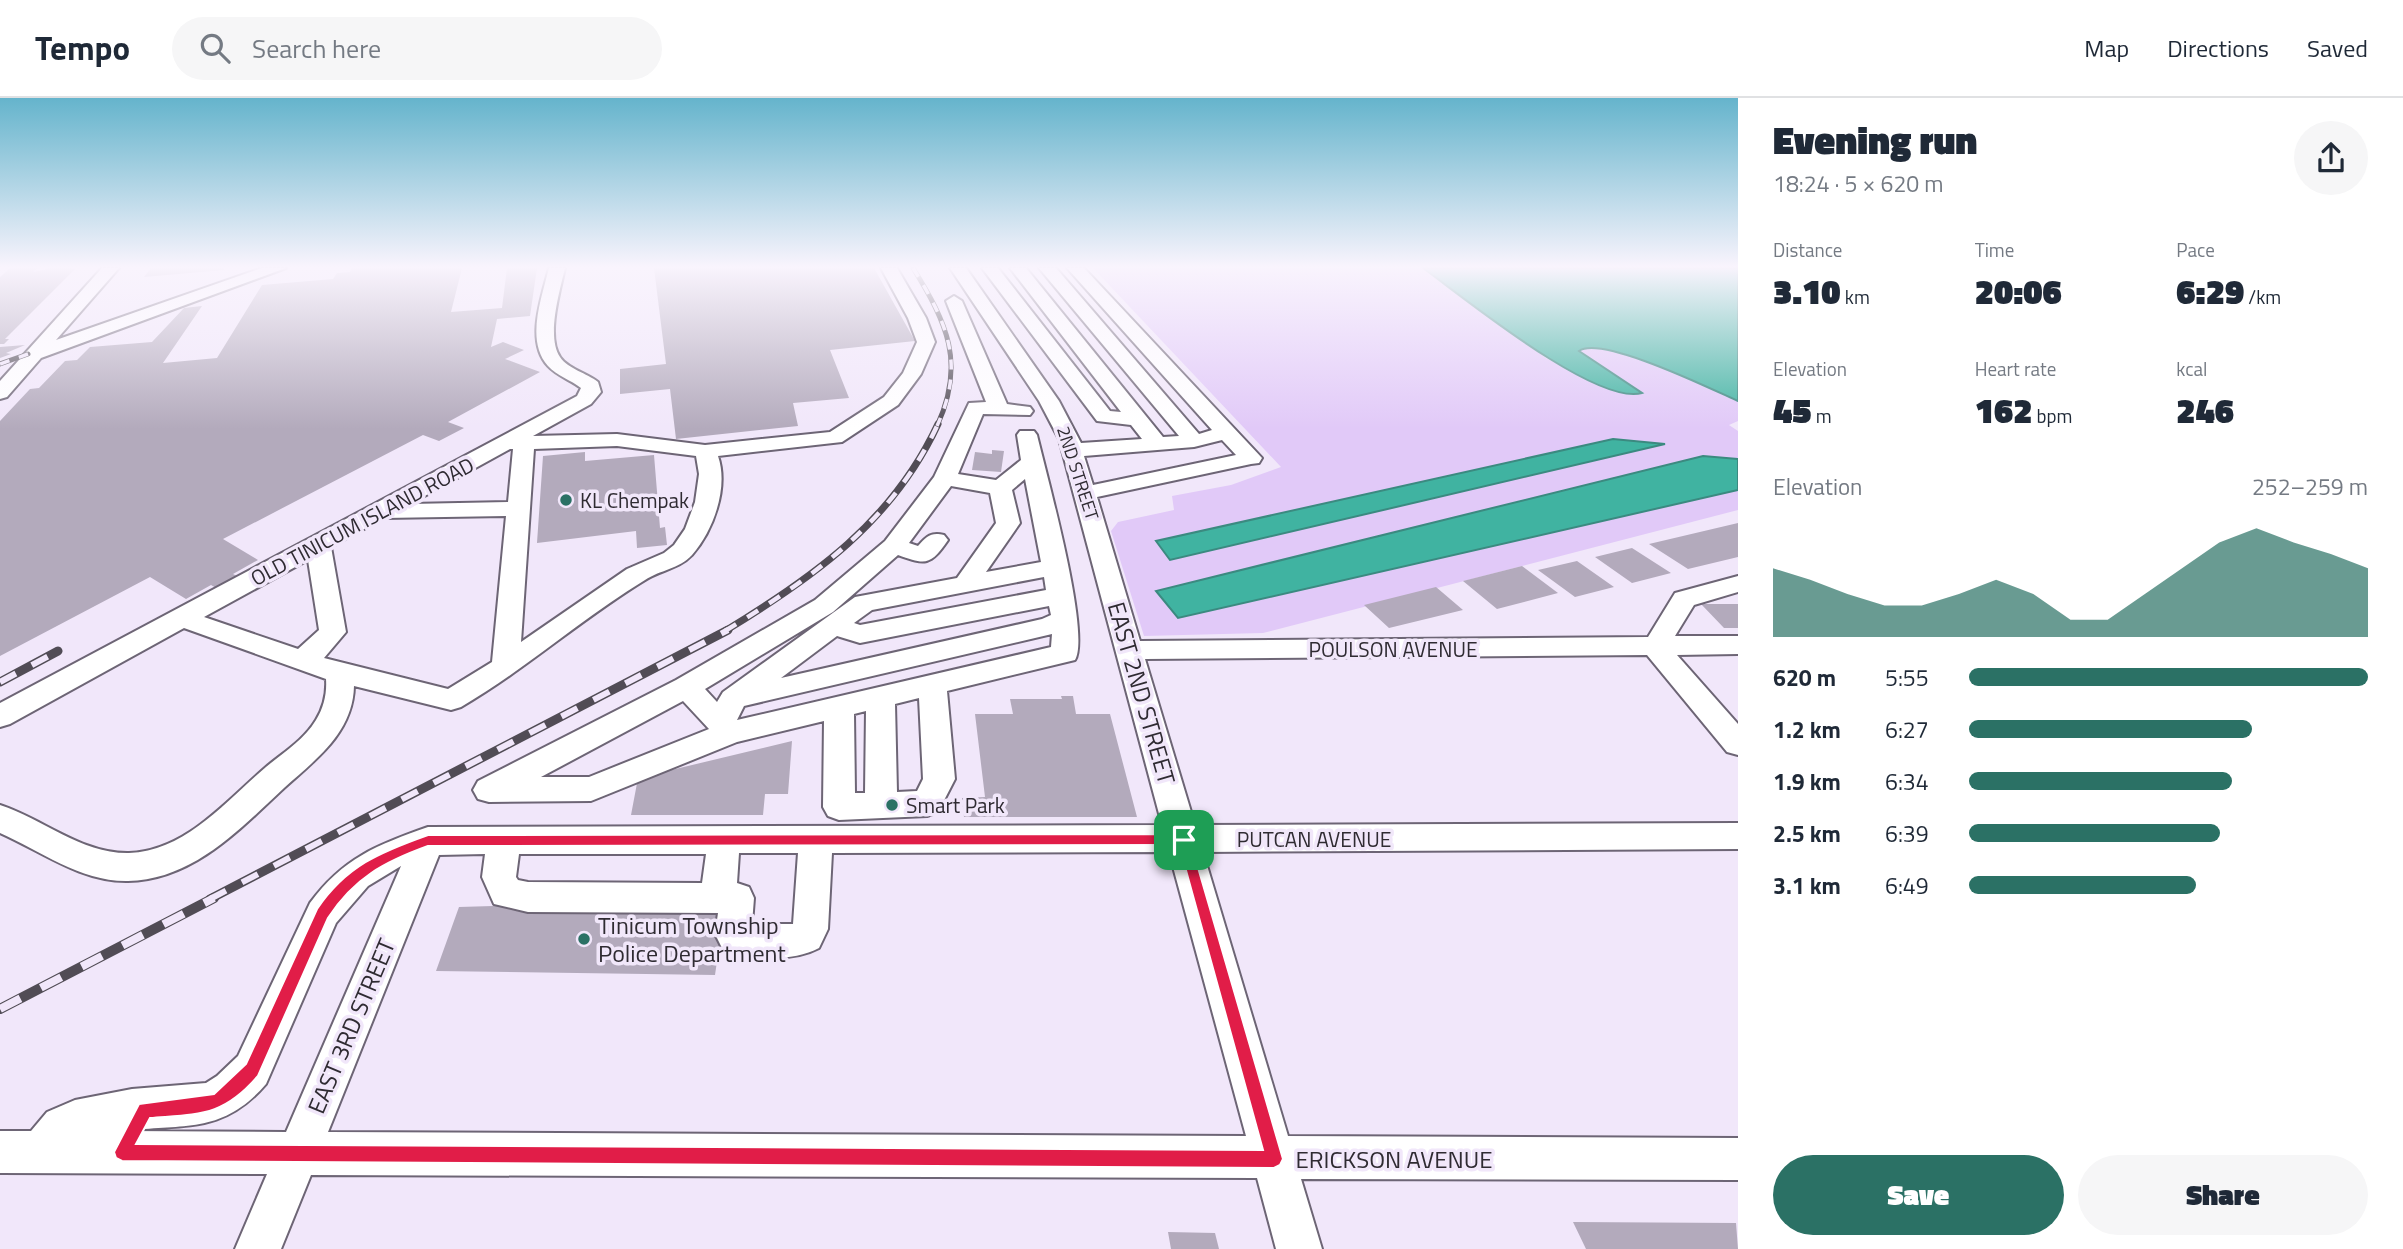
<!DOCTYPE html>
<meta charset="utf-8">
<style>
body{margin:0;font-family:"Titillium Web",sans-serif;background:#f6f6f7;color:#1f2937;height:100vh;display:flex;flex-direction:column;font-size:26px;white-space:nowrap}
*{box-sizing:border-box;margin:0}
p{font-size:23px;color:#747a83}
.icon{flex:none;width:38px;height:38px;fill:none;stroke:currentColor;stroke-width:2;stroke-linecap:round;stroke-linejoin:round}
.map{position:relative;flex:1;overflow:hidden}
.sheet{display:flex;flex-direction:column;background:#fff;width:665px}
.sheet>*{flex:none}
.pin{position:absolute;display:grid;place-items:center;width:60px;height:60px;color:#fff;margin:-30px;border-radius:14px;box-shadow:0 4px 10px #0006}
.round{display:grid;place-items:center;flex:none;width:74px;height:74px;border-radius:37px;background:#f6f6f7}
.overview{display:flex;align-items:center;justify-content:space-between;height:119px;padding:0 35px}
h1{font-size:38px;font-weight:800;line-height:52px}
.stats{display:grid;grid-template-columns:repeat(3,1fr);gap:10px;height:119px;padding:7px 35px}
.stats div{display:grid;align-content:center}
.stats b{font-size:35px;font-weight:800}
.stats small{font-size:19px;font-weight:400}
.stats p{font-size:19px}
.chart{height:196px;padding:14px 35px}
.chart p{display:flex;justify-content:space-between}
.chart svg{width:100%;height:126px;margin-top:7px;fill:#2b7165;opacity:.7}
.button{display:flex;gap:14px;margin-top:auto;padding:14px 35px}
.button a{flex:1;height:80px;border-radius:42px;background:#2b7165;color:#fff;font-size:28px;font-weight:800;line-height:80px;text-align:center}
.button a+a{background:#f6f6f7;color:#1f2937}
ul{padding:0 35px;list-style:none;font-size:23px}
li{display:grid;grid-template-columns:112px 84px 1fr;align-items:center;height:52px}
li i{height:18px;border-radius:9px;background:#2b7165}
header{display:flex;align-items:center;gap:42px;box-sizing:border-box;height:98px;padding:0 35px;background:#fff;border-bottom:2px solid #e0e1e3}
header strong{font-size:33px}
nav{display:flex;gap:38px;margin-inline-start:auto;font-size:24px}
.search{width:490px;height:63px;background:#f6f6f7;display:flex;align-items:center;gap:18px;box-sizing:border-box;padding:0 24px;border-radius:38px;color:#747a83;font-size:26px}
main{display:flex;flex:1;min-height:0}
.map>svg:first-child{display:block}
.green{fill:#e1c9f8;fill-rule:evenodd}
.water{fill:#40b3a1;stroke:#3b8a80;stroke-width:2}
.building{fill:#b3aabc}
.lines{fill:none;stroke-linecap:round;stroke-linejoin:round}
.minor-casing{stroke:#6d6575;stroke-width:4}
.minor{fill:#fff;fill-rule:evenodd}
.rail-far3-casing{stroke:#514c55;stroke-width:5}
.rail-far2-casing{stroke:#514c55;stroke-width:7}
.rail-far1-casing{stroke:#514c55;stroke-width:9}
.rail-casing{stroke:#514c55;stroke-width:10}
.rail-far3{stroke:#f1e7fa;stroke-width:3.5;stroke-dasharray:10;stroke-linecap:butt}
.rail-far2{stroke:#f1e7fa;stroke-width:4.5;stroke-dasharray:13;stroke-linecap:butt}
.rail-far1{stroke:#f1e7fa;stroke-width:6;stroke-dasharray:18;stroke-linecap:butt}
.rail{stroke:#f1e7fa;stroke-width:8;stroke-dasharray:23;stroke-linecap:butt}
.route{fill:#e11d48;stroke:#fff;stroke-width:2;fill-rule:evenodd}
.poi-dot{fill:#2b7165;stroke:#f1e7fa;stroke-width:2.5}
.labels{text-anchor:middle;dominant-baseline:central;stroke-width:7;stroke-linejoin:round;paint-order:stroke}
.far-street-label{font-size:18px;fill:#2f2b32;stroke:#f1e7fa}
.poi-label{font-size:21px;fill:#2f2b32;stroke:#f1e7fa;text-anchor:start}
.street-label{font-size:21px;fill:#2f2b32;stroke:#f1e7fa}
.near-street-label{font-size:24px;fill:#2f2b32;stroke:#f1e7fa}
.near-poi-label{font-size:24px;fill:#2f2b32;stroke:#f1e7fa;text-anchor:start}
</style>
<header>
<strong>Tempo</strong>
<div class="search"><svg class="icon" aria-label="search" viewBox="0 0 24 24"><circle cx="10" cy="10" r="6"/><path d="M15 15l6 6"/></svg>Search here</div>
<nav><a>Map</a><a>Directions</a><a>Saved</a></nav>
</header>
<main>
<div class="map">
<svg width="1738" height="1151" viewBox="0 0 1738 1151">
<rect width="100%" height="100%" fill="#f1e7fa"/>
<!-- green -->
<path class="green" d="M1093,170H1423L1546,260L1587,281L1619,293L1639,296L1578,253C1602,238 1710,290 1738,303V323L1729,327L1738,333V361L1703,358L1157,493L1178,520L1738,392V412L1263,535L1144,538L1111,433L1118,424L1174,412L1172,398L1231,387L1281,369ZM1613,341L1662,346L1170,462L1157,444Z"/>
<!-- water -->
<path class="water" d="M1423,170H1738V303C1711,291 1601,237 1579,253L1642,295C1596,308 1463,199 1423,170Z
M1613,341L1665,346L1170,462L1156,443Z
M1703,358L1738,361V392L1178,520L1156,493Z"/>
<!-- building -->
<path class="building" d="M37,170L33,174L52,170L75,171L5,241H9L4,246H0V179L9,171Z
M151,170H224V172L144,179Z
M352,170H462L451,214L502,210L507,170H537L530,218L497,221L491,249L503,244L524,252L505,261L540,274L448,324L464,330L439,343L423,337L223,441L258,462L233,476L237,478L216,490L211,487L186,501L150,479L0,558V323L30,291L39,290L65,263L77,262L90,249L152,244L184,210L202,208L163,265L217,260L262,187L333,181L337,175L350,174Z
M654,170H874L915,243L830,252L849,300L793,305L798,328L676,341L670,291L620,296V271L666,266Z
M25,247L6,255L11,256L0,260V249Z
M992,352L1004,353L1001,374L972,372L975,354L992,356Z
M585,354V363L654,357L660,430L665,429L667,447L637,450L636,433L537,445L543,358Z
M1738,425V459L1688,471L1649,446Z
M1632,450L1671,475L1632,485L1595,459Z
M1577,463L1614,489L1575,499L1538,472Z
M1522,468L1558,495L1497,511L1463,483Z
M1436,489L1463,512L1389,530L1364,507Z
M1701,506H1738V530H1724Z
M1061,598H1073L1076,616H1110L1137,719H964L962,700L985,699L975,616H1013L1010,601H1062Z
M792,643L788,696H765L763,717H631L638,680Z
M726,801L715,877L436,873L459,809Z
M1573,1124L1736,1125L1738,1151H1586Z
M1168,1134L1215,1135L1219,1151H1171Z"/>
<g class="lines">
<defs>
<path id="minor" d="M102,170H119L56,242L262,170H286L41,260L7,299L0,301V283Z
M549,170H565C560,192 546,239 560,259C568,271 587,275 598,284L601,294L591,306L533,338L617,336L705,347L830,334L884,299L903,275L917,244L908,220L881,170H897L926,220L935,244L921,276L898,307L842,344L718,358C729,390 713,433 692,457C679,471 660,472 645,482C581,521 526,571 461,609L451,612L354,588C353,635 315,662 284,690C240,731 193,782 128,783C81,784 41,753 0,735V707C43,721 82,756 129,755C186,753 226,703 266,669C284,654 304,642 316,622C324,609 327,595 326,581L184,530L10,626L0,629V605L577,298L581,290C571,282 557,278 548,268C525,243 542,199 549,170ZM617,348L696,358L699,376L695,404L685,431L674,447L664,455L627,471L521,544L534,351ZM510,351H513L508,404L410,406ZM506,418L492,564L448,591L324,560L346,534L331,449L384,420ZM308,462L319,532L298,551L204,519Z
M950,170H966L1059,303L1081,345L1142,341L1131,327L1097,323L982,170H998L1110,313L1121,314L1010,170H1026L1163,339L1179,338L1039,170H1056L1199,336L1212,332L1067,170H1084L1262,360L1259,365L1251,366L1097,399L1140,543L1648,539L1675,495L1738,478V494L1694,507L1675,538H1738V556L1677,557L1738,626V657L1727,654L1647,557L1145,561L1195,727L1738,725V751L1203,754L1288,1038L1738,1040V1082L1301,1081L1322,1151H1276L1257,1080L311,1077L281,1151H235L267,1076L0,1075V1033H31L47,1014L75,1002L132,991L206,985L217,978L238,958L310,805C343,760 377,747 428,729L1162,727L1059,341L1039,303ZM1222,342L1236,357L1093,387L1084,358L1194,349ZM1169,754L1246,1038L328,1034L439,757L485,756L482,779L494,806L528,814L718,815L715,836L723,852C750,862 793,864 819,850L828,831L832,755ZM739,755H798L793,826H752L754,800L749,789L737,785ZM519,756H706L702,785L528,784L518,782L516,779ZM401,768L286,1034L125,1033C184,1025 222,1037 266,986L336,825L368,788Z
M954,198L962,203L1007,306L1030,309L1033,313L1030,317L983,316L958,376L996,382L1021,362L1017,337L1020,333H1034L1037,337C1046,375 1091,536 1075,562L947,593L955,681L938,714L927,718L839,722L828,718L823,709L824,623L737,644L591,703L489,704L478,701L473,692L478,683L676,582L815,502L885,443L934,379L969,305L986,304L946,203ZM1025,381L1041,464L986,474L1020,425L1012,392ZM951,388L990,395L996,425L957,480L855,499L723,594L717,604L705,591L833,514L898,457C926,467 930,468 948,442L944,437C931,434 927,438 918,448L909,445ZM1044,479L1046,492L860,527L854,525L872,512ZM1049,508L1051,517L1042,521L781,580L837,538L860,545ZM1052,536L1051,549L737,622L744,608ZM919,600L923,681L917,693L897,694L895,606ZM683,603L709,631L589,679H541ZM866,613L865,695H855L854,616Z"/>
</defs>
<!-- minor casing -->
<use href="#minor" class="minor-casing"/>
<!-- minor -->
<use href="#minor" class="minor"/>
<defs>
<path id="rail-far3" d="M913,170C947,225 966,265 937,328
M0,266L28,256"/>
<path id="rail-far2" d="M725,533C814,479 893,423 938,326"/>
<path id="rail-far1" d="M0,584L58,553
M210,801L728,532"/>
<path id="rail" d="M0,911L214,800"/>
</defs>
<!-- rail-far3 casing -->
<use href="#rail-far3" class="rail-far3-casing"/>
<!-- rail-far2 casing -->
<use href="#rail-far2" class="rail-far2-casing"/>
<!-- rail-far1 casing -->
<use href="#rail-far1" class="rail-far1-casing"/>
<!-- rail casing -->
<use href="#rail" class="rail-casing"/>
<!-- rail-far3 -->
<use href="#rail-far3" class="rail-far3"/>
<!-- rail-far2 -->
<use href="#rail-far2" class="rail-far2"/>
<!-- rail-far1 -->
<use href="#rail-far1" class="rail-far1"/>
<!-- rail -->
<use href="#rail" class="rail"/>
</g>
<!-- sky -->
<linearGradient id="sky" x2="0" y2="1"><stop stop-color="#65b4cc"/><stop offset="0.51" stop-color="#f9f4fd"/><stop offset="1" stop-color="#f9f4fd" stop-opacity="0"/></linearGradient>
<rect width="1738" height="331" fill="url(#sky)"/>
<!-- route -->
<path class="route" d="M1184,736L1190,742L1283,1061L1280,1067L1274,1070L122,1063L116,1060L114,1054L139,1006L214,996L246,966L317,811C346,768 380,754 428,737ZM1179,747L1263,1052L136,1046L150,1020C199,1016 223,1019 258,978L328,820C354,780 384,764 428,748Z"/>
<!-- markers -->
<g class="poi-dot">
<circle cx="566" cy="402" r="7"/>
<circle cx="892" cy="707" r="7"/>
<circle cx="584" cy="841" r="7"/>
</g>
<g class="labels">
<!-- far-street labels -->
<g class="far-street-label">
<text transform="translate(1078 375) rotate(72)">2ND STREET</text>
</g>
<!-- poi labels -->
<g class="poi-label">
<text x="580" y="402">KL Chempak</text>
<text x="906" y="707">Smart Park</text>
</g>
<!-- street labels -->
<g class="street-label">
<text transform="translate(362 423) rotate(-28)">OLD TINICUM ISLAND ROAD</text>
<text x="1393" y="551">POULSON AVENUE</text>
<text x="1314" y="741">PUTCAN AVENUE</text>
</g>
<!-- near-street labels -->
<g class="near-street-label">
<text transform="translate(1142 595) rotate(74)">EAST 2ND STREET</text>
<text transform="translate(351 928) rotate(-67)">EAST 3RD STREET</text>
<text x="1394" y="1061">ERICKSON AVENUE</text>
</g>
<!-- near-poi labels -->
<g class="near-poi-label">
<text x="598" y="827">Tinicum Township<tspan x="598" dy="28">Police Department</tspan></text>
</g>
</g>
</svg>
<div class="pin" style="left:1184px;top:742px;background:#1e9e55"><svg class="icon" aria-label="arrive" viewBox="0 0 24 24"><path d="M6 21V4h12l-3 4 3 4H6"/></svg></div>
</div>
<section class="sheet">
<div class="overview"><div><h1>Evening run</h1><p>18:24 · 5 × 620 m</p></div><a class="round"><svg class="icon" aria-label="share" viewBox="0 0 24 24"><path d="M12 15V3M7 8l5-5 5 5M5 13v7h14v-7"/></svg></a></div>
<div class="stats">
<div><p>Distance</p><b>3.10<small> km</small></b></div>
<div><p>Time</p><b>20:06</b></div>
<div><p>Pace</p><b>6:29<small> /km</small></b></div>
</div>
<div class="stats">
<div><p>Elevation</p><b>45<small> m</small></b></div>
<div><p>Heart rate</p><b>162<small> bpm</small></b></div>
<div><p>kcal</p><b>246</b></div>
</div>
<div class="chart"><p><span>Elevation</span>252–259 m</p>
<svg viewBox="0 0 160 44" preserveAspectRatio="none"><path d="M0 44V20L10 24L20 29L30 33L40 33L50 29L60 24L70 29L80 38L90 38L100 29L110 20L120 11L130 6L140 11L150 15L160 20V44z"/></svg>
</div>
<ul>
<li><b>620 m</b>5:55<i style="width:100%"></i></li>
<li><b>1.2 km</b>6:27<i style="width:71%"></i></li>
<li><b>1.9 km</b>6:34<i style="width:66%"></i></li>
<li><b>2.5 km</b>6:39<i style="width:63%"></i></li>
<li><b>3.1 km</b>6:49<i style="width:57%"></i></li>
</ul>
<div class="button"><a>Save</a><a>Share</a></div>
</section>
</main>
